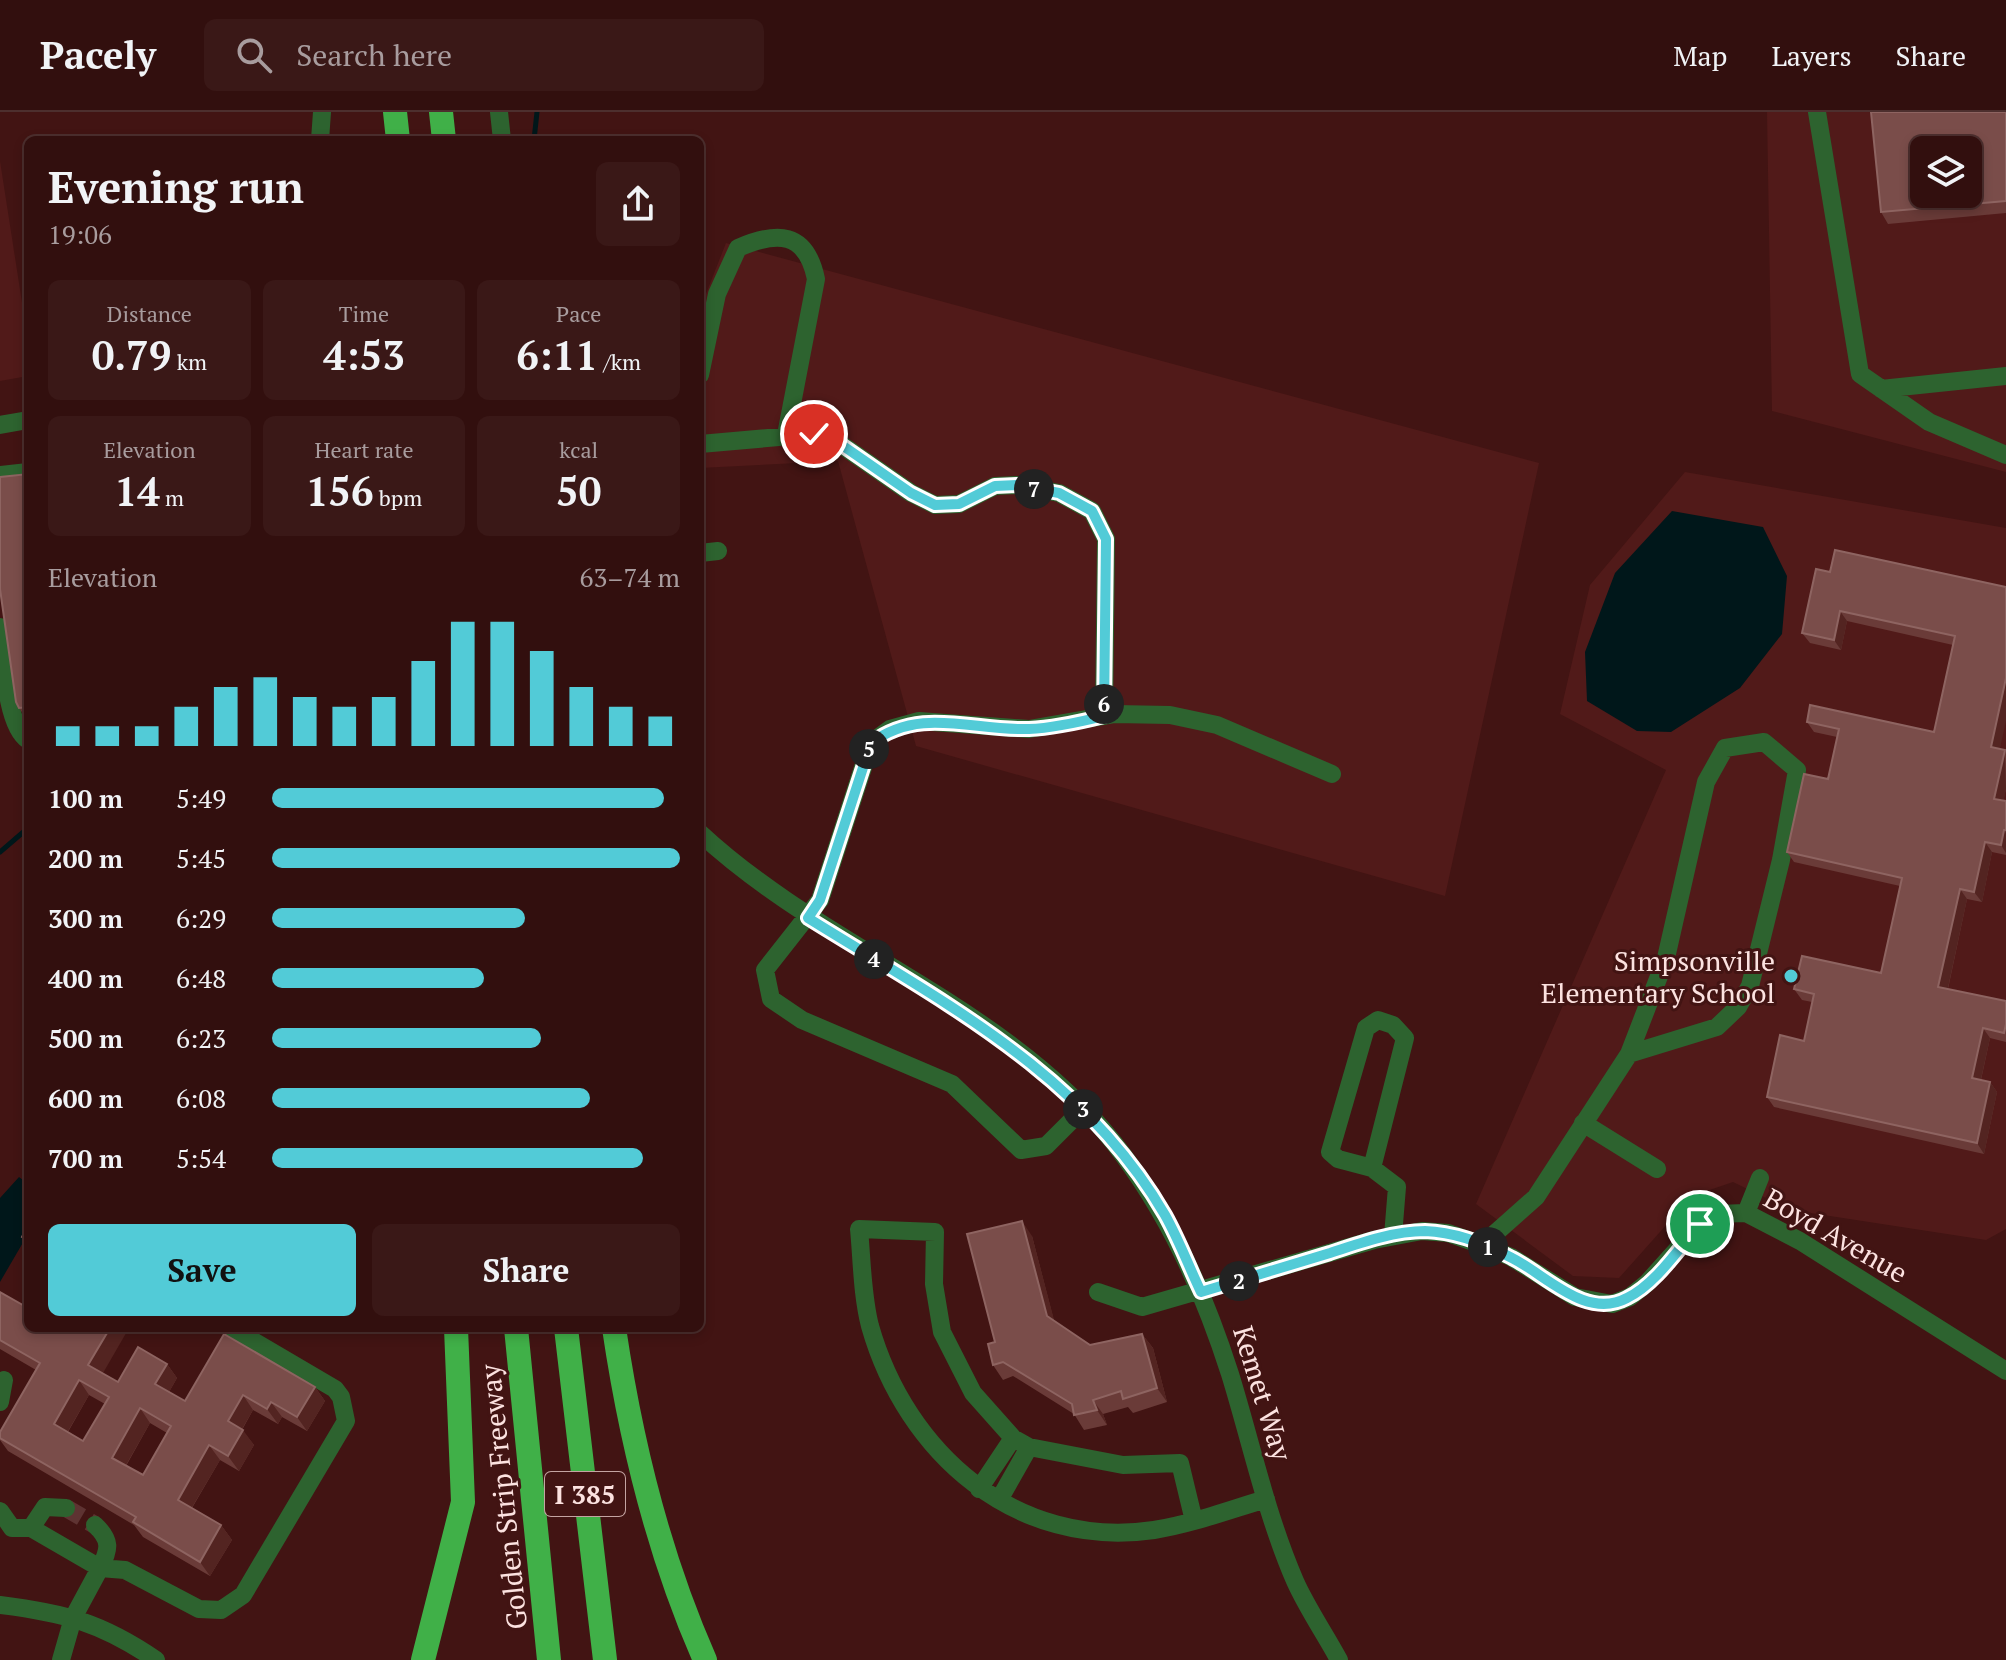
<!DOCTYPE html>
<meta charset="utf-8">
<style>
body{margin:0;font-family:"PT Serif",serif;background:#3a1817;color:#f1f3f6;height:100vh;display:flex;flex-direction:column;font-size:30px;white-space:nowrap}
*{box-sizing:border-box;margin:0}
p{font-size:26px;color:#a89c9e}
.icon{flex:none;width:44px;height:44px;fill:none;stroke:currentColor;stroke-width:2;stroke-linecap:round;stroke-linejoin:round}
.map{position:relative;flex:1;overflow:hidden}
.side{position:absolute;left:24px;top:24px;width:680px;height:1196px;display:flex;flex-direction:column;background:#320f0e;border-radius:12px;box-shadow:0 4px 12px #0003,0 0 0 2px #4d2f2e}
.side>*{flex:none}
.fabs{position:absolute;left:1910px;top:24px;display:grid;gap:16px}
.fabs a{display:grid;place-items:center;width:72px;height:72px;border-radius:12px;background:#320f0e;box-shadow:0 4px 12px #0003,0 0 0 2px #4d2f2e;font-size:40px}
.pin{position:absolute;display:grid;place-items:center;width:68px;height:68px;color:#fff;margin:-34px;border:4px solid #fff;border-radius:50%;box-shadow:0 2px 8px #0007}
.km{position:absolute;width:40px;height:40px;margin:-20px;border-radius:50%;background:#222;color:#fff;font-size:22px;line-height:40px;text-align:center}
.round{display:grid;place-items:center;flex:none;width:84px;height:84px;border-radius:12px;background:#3a1817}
.head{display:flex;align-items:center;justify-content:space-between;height:136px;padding:0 24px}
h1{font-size:44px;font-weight:600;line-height:60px}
.metrics{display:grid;grid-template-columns:repeat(3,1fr);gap:12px;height:136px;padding:8px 24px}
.metrics div{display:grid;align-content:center;border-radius:12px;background:#3a1817;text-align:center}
.metrics b{font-size:40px;font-weight:600}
.metrics small{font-size:22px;font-weight:400}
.metrics p{font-size:22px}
.chart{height:224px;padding:16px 24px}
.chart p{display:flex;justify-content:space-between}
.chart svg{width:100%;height:144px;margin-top:8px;stroke:#52cbd7;stroke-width:6}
.button{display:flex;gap:16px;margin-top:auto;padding:16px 24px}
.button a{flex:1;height:92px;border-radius:12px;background:#52cbd7;color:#111;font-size:32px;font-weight:600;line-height:92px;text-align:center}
.button a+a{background:#3a1817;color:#f1f3f6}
ul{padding:0 24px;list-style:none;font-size:26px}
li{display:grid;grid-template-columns:128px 96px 1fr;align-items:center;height:60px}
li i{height:20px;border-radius:10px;background:#52cbd7}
header{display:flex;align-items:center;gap:48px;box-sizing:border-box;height:112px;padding:0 40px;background:#320f0e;border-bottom:2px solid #4d2f2e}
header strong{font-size:38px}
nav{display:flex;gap:44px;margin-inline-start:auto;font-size:28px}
.search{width:560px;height:72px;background:#3a1817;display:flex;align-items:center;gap:20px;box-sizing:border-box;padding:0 28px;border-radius:12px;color:#a89c9e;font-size:30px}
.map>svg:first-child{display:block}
.built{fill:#511a19;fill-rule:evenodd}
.water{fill:#00171a}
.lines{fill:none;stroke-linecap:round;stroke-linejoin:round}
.stream{stroke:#00171a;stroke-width:5}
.minor-tunnel{stroke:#5e3332;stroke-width:18;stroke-dasharray:18 9;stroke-linecap:butt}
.minor{stroke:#2d632f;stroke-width:18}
.highway{stroke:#40b048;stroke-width:24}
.wall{fill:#6a3b38;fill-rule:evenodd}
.shaded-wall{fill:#532421}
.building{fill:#7a4d4a;stroke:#8e6461;stroke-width:2;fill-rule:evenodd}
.route-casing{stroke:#fff;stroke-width:16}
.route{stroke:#52cbd7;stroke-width:10}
.poi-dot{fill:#52cbd7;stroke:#421413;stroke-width:3}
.labels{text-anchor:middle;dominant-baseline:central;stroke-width:6;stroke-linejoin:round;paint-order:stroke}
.shield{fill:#421413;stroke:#c4a4a2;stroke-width:2}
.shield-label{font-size:26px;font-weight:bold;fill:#fce2e0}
.poi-label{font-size:28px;fill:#fce2e0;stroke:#421413;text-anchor:end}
.street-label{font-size:28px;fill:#fce2e0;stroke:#421413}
</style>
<header>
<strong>Pacely</strong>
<div class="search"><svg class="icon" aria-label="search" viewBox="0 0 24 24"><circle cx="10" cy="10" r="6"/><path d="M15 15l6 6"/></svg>Search here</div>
<nav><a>Map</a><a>Layers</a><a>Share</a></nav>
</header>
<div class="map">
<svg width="2006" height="1548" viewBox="0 0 2006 1548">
<rect width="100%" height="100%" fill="#421413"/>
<!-- built -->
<path class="built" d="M1767,0H2006V360L1772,299ZM1924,38H1968V82H1924Z
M0,49L28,229V264L0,269Z
M726,131L1539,351L1445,784L916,634L838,349L700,356V197Z
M1685,360L2006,416V1117L1986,1128L1791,1098L1733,1070L1692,1084L1619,1166L1573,1164L1476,1092L1666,658L1560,602L1590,473Z"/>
<!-- water -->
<path class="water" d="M1672,399L1763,415L1787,464L1782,522L1740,576L1671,620L1637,619L1587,589L1585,540L1615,461Z
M19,1065L28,1072V1122L0,1170V1086Z"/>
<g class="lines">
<!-- stream -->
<path class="stream" d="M534,28L537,0
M0,740L28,716"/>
<!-- minor-tunnel -->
<path class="minor-tunnel" d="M66,1396L95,1413"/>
<!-- minor -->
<path class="minor" d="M499,0L502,28
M1817,0L1860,262L1929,310L2006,343
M320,28L322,0
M700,263L717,182L738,136C777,119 806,119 816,167L786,323
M1881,277L2006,264
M0,313L28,308
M700,332L814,322L836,329L911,381L935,393L959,392L995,374L1017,373L1059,381L1092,399L1106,427L1104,604
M0,363L28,360
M700,441L718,439
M0,515C4,543 5,613 28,628
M700,721C826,838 1005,893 1114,1031C1168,1100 1203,1178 1230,1262C1251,1330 1266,1402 1295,1469C1307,1496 1325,1522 1339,1548
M1083,997L1046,1034L1021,1038L952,972L802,908L771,887L765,858L820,788L871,631L890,617L919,609L1029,617L1115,602L1170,603L1217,613L1332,662
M1583,1011L1657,1057
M1372,1056L1338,1047L1330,1040L1366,916L1378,908L1393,913L1405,926L1372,1056L1397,1075L1393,1124
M1746,1101L1760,1066
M1482,1133L1536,1085L1629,942L1666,846L1706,670L1725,636L1764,630L1797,658L1781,748L1750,874L1738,895L1717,915L1629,942
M1098,1180L1142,1195L1374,1128L1422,1119L1448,1121L1482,1133L1511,1145L1575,1185L1612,1192L1630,1185L1647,1171L1700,1112L1716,1102L1746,1101L1800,1129L2006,1259
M0,1290L4,1268
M979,1377L1013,1326
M999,1388L1029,1335
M66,1396L45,1395L31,1416L100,1456C110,1437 111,1428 95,1413
M0,1399L12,1416H31
M1194,1409L1180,1351L1123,1353L1029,1335L1013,1326L973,1281L942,1220L934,1172L935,1120L859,1117C862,1148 862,1183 870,1214C906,1341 1016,1438 1154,1418C1192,1412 1229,1398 1266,1387
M0,1493C65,1501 102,1511 156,1548
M61,1548L73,1506L100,1456L125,1458L199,1497L221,1498L243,1483L346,1309L341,1285L335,1277L231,1216"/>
<!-- highway -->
<path class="highway" d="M395,0L398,28
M441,0L444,28
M516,1216L549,1548
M566,1216L605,1548
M614,1216C631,1331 658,1442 705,1548
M423,1548L463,1390L456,1216"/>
</g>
<!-- wall -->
<path class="wall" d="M2006,0V101L1888,112L1881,100Z
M28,362V609L19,596Z
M1830,460L2006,475L2000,637L2006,639V677L2003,689H2006V743L1992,740L1982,790L1967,787L1948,877L2006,889V930L1990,926L1981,968L1990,970L1997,980L1984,1042L1774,995L1767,985L1804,929L1812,890L1802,888L1794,877L1881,861L1900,774L1794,750L1787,740L1828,667L1837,625L1814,620L1807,610L1934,620L1953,533L1847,509L1841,538L1810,531L1802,521Z
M1032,1124L1054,1209L1090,1233L1142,1222L1153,1236L1167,1290L1133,1301L1128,1295L1103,1302L1107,1313L1084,1318L1074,1302L1013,1264L1003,1268L993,1253Z
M0,1180L103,1261L118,1270L167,1252L177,1266L169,1280L185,1289L315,1275L325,1289L307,1319L282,1305L278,1312L253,1298L242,1318L254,1333L239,1359L220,1348L192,1396L221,1413L232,1428L210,1464L143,1425L134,1413L8,1339L0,1328V1320L36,1258L0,1237ZM89,1283L105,1292L83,1329L68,1320ZM150,1311L167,1321L143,1363L126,1354Z"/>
<!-- shaded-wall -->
<path class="shaded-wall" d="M1840,499L1847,509L1841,538L1834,528Z
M2006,566V609L1998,645L1991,635Z
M2005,638L2006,677L2002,697L1994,687Z
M2004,718L2006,721V741L2001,733Z
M1985,730L1992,740L1982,790L1974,780Z
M1960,777L1967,787L1946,885L1938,875Z
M1983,916L1990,926L1979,976L1972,966Z
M1990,970L1997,980L1984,1042L1977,1031Z
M1022,1109L1032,1124L1057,1219L1047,1204Z
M110,1216H129L99,1268L88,1253Z
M1142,1222L1153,1236L1167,1290L1157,1276Z
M167,1252L177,1266L165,1287L155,1272Z
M79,1268L89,1283L64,1326L54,1312Z
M315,1275L325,1289L307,1319L297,1305Z
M243,1283L253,1298L238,1324L228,1309Z
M1093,1288L1103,1302L1107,1313L1097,1298Z
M271,1290L282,1305L278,1312L267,1297Z
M140,1296L150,1311L122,1360L112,1346Z
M243,1318L254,1333L239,1359L228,1344Z
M209,1333L220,1348L188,1402L178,1388Z
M221,1413L232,1428L210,1464L200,1450Z"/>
<!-- building -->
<path class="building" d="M1871,0H2006V89L1881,100ZM1924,38H1968V82H1924Z
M28,362V595L19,596L16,590L0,477V365Z
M1835,438L2006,475V566L1991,635L2005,638L1994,687L2006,689V718H2004L2001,733L1985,730L1974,780L1960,777L1938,875L2006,889V912L2004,921L1983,916L1972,966L1990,970L1977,1031L1767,985L1780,923L1804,929L1814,882L1794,877L1802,844L1881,861L1902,766L1787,740L1804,662L1828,667L1839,617L1807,610L1810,593L1934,620L1955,524L1840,499L1834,528L1802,521L1816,457L1830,460Z
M1022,1109L1047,1204L1090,1233L1142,1222L1157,1276L1123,1287L1121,1279L1093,1288L1097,1298L1074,1303L1072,1292L1003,1250L993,1253L988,1232L995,1230L967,1122Z
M28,1114V1129L22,1125Z
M0,1180L28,1196V1216H110L88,1253L118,1270L138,1235L167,1252L155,1272L185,1289L224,1222L315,1275L297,1305L271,1290L267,1297L243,1283L228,1309L243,1318L228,1344L209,1333L178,1388L221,1413L200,1450L133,1410L136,1405L0,1326V1320L40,1251L0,1228ZM79,1268L109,1285L83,1329L54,1312ZM140,1296L171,1314L143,1363L112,1346Z"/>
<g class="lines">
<defs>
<path id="route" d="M814,322L836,329L911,381L935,393L959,392L995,374L1017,373L1059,381L1092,399L1106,427L1104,604C1080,610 1054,616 1029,617C972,619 921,594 871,631L820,788L808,806C941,889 1083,961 1165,1103C1179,1128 1189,1155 1201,1180C1244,1167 1287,1154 1330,1141C1360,1131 1394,1119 1425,1119C1455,1120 1486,1132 1512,1146C1546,1163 1586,1208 1627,1186C1656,1172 1679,1136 1700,1112"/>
</defs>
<!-- route casing -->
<use href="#route" class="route-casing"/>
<!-- route -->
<use href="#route" class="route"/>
</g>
<!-- markers -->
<circle class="poi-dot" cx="1791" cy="864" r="8"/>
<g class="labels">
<!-- shield labels -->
<rect class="shield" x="545" y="1360" width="80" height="44" rx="6"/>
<g class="shield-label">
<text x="585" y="1382">I 385</text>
</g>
<!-- poi labels -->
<g class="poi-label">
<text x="1775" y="848">Simpsonville<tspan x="1775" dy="32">Elementary School</tspan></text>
</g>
<!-- street labels -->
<g class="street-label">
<text transform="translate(1836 1123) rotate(30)">Boyd Avenue</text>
<text transform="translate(1263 1281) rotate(73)">Kemet Way</text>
<text transform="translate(503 1385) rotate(-96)">Golden Strip Freeway</text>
</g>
</g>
</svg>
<div class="fabs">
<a><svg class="icon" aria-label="layers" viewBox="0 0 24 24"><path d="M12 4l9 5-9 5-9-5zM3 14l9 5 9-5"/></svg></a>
</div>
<div class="pin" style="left:1700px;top:1112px;background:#1e9e55"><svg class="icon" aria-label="arrive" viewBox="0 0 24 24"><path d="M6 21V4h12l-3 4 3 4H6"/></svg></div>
<div class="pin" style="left:814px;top:322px;background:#d93025"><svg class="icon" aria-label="check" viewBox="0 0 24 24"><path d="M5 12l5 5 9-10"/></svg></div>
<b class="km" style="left:1488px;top:1135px">1</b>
<b class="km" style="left:1239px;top:1169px">2</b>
<b class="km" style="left:1083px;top:997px">3</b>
<b class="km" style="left:874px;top:847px">4</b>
<b class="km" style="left:869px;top:637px">5</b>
<b class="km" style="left:1104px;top:592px">6</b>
<b class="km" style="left:1034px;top:377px">7</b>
<section class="side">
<div class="head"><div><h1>Evening run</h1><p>19:06</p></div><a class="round"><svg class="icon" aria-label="share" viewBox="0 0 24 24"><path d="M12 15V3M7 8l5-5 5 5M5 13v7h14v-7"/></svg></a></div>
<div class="metrics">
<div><p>Distance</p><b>0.79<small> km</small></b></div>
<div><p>Time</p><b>4:53</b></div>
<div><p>Pace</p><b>6:11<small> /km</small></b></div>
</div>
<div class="metrics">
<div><p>Elevation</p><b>14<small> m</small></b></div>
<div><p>Heart rate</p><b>156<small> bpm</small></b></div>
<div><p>kcal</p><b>50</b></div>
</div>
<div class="chart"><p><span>Elevation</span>63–74 m</p>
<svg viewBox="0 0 160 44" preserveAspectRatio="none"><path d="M5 44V38M15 44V38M25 44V38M35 44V32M45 44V26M55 44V23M65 44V29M75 44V32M85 44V29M95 44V18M105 44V6M115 44V6M125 44V15M135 44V26M145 44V32M155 44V35"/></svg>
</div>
<ul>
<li><b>100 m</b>5:49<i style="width:96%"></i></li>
<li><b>200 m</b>5:45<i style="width:100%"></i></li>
<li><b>300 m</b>6:29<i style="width:62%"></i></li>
<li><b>400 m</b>6:48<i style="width:52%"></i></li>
<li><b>500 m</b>6:23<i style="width:66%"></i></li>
<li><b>600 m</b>6:08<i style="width:78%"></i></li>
<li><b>700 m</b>5:54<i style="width:91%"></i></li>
</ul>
<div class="button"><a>Save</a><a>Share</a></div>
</section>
</div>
